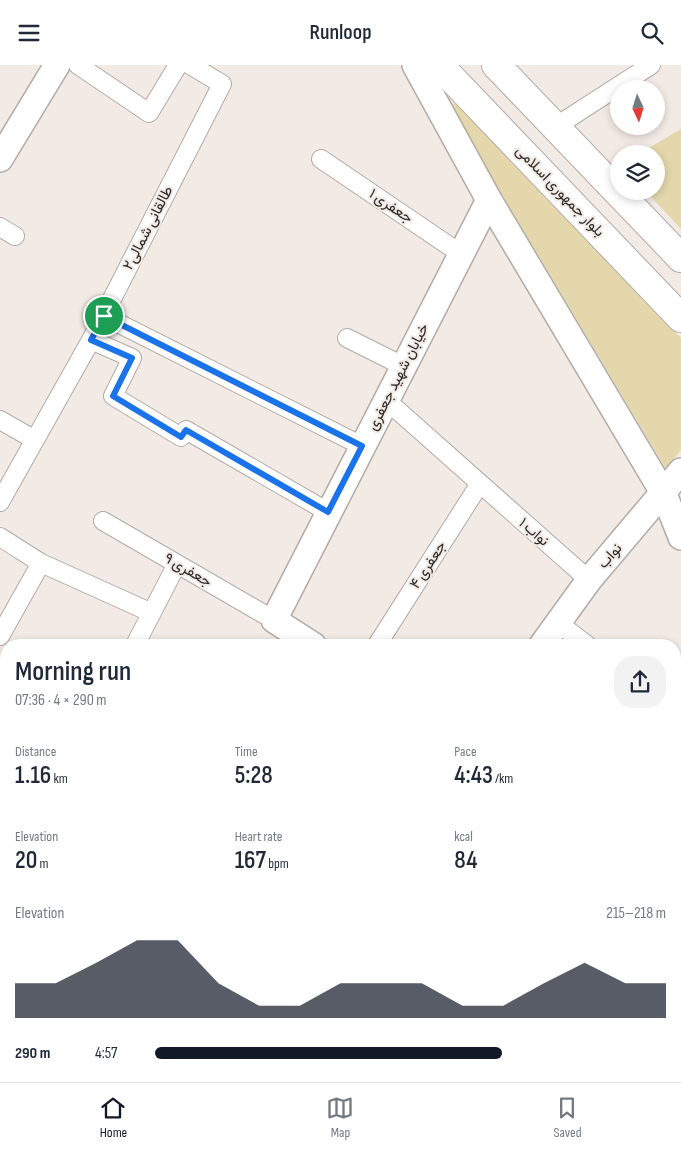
<!DOCTYPE html>
<meta charset="utf-8">
<style>
body{margin:0;font-family:"Sofia Sans Condensed",Vazirmatn,sans-serif;background:#f2f2f3;color:#1f2937;height:100vh;display:flex;flex-direction:column;font-size:19px;white-space:nowrap}
*{box-sizing:border-box;margin:0}
p{font-size:16px;color:#747a83}
.icon{flex:none;width:28px;height:28px;fill:none;stroke:currentColor;stroke-width:2;stroke-linecap:round;stroke-linejoin:round}
.map{position:relative;flex:1;overflow:hidden}
.details{position:absolute;left:0px;top:574px;width:681px;height:444px;display:flex;flex-direction:column;background:#fff;border-radius:20px 20px 0 0;box-shadow:0 2px 8px #0003}
.details>*{flex:none}
.needle{width:32px;rotate:176deg}
.controls{position:absolute;left:610px;top:15px;display:grid;gap:10px}
.controls a{display:grid;place-items:center;width:55px;height:55px;border-radius:50%;background:#fff;box-shadow:0 2px 8px #0003;font-size:25px}
.pin{position:absolute;display:grid;place-items:center;width:42px;height:42px;color:#fff;margin:-21px;border:2px solid #fff;border-radius:50%;box-shadow:0 1px 5px #0007}
.round{display:grid;place-items:center;flex:none;width:52px;height:52px;border-radius:20px;background:#f2f2f3}
.summary{display:flex;align-items:center;justify-content:space-between;height:85px;padding:0 15px}
h1{font-size:28px;font-weight:600;line-height:38px}
.figures{display:grid;grid-template-columns:repeat(3,1fr);gap:8px;height:85px;padding:5px 15px}
.figures div{display:grid;align-content:center}
.figures b{font-size:25px;font-weight:600}
.figures small{font-size:14px;font-weight:400}
.figures p{font-size:14px}
.chart{height:140px;padding:10px 15px}
.chart p{display:flex;justify-content:space-between}
.chart svg{width:100%;height:90px;margin-top:5px;fill:#111827;opacity:.7}
ul{padding:0 15px;list-style:none;font-size:16px}
li{display:grid;grid-template-columns:80px 60px 1fr;align-items:center;height:38px}
li i{height:12px;border-radius:6px;background:#111827}
header{display:flex;justify-content:space-between;align-items:center;height:65px;padding:0 15px;background:#fff;font-size:22px;font-weight:600}
.tabs{display:flex;justify-content:space-around;align-items:center;height:70px;border-top:1px solid #e0e1e3;background:#fff;font-size:14px;color:#747a83}
.tabs a{display:grid;justify-items:center;gap:2px}
.tabs .selected{color:#111827}
.map>svg:first-child{display:block}
.green{fill:#e3d7ab}
.lines{fill:none;stroke-linecap:round;stroke-linejoin:round}
.street-casing{stroke:#b3aba6;stroke-width:20}
.secondary-casing{stroke:#b3aba6;stroke-width:28}
.primary-casing{stroke:#b3aba6;stroke-width:30}
.street{stroke:#fff;stroke-width:18}
.secondary{stroke:#fff;stroke-width:25}
.primary{stroke:#fff;stroke-width:28}
.route-casing{stroke:#fff;stroke-width:10}
.route{stroke:#1a73e8;stroke-width:6}
.labels{text-anchor:middle;dominant-baseline:central;stroke-width:4;stroke-linejoin:round;paint-order:stroke}
.street-label{font-size:15px;fill:#2c2927;stroke:#f2eae5}
</style>
<header><svg class="icon" aria-label="menu" viewBox="0 0 24 24"><path d="M4 6h16M4 12h16M4 18h16"/></svg>Runloop<svg class="icon" aria-label="search" viewBox="0 0 24 24"><circle cx="10" cy="10" r="6"/><path d="M15 15l6 6"/></svg></header>
<div class="map">
<svg width="681" height="1017" viewBox="0 0 681 1017">
<rect width="100%" height="100%" fill="#f2eae5"/>
<!-- green -->
<path class="green" d="M446,36L465,42L681,273V385L666,404Z
M681,64V164L646,126H656V89H639Z
M6,975V1011H168L165,1017H0V986Z"/>
<g class="lines">
<defs>
<path id="street" d="M78,0L149,48L178,0
M555,62L651,0
M321,94L461,189
M0,162L15,171
M104,251L362,381
M347,273L403,301
M91,275L132,293L113,331L181,372L186,365L328,447
M386,335L589,515
M0,355L35,375
M0,437L91,275L222,19L190,0
M103,456L274,555
M0,472L41,498L152,548
M558,558L587,580
M0,571L41,498
M135,580L177,499
M377,580L479,420
M675,753L681,758
M675,910L681,902
M675,966L681,971
M331,1011L338,1017
M511,1011L518,1017
M597,1017L601,1011"/>
<path id="secondary" d="M415,0L489,135L664,429L681,472
M0,94L57,0
M313,580L274,555L489,135
M542,580L589,515L681,406
M0,776L6,781
M0,947L6,936
M215,1017L219,1011"/>
<path id="primary" d="M439,0L681,253
M496,0L681,193"/>
</defs>
<!-- street casing -->
<use href="#street" class="street-casing"/>
<!-- secondary casing -->
<use href="#secondary" class="secondary-casing"/>
<!-- primary casing -->
<use href="#primary" class="primary-casing"/>
<!-- street -->
<use href="#street" class="street"/>
<!-- secondary -->
<use href="#secondary" class="secondary"/>
<!-- primary -->
<use href="#primary" class="primary"/>
</g>
<g class="lines">
<defs>
<path id="route" d="M104,251L362,381L328,447L186,365L181,372L113,331L132,293L91,275Z"/>
</defs>
<!-- route casing -->
<use href="#route" class="route-casing"/>
<!-- route -->
<use href="#route" class="route"/>
</g>
<g class="labels">
<!-- street labels -->
<g class="street-label">
<text transform="translate(560 126) rotate(46)">بلوار جمهوری اسلامی</text>
<text transform="translate(391 141) rotate(34)">جعفری ۱</text>
<text transform="translate(148 163) rotate(-63)">طالقانی شمالی۲</text>
<text transform="translate(398 312) rotate(-63)">خیابان شهید جعفری</text>
<text transform="translate(534 467) rotate(41)">نواب ۱</text>
<text transform="translate(610 491) rotate(-49)">نواب</text>
<text transform="translate(428 500) rotate(-57)">جعفری ۴</text>
<text transform="translate(188 505) rotate(30)">جعفری ۹</text>
</g>
</g>
</svg>
<div class="controls">
<a><svg class="needle" viewBox="-14 -14 28 28"><path d="M0-13l5 13h-10z" fill="#e53935"/><path d="M0 13l5-13h-10z" fill="#747a83"/></svg></a>
<a><svg class="icon" aria-label="layers" viewBox="0 0 24 24"><path d="M12 4l9 5-9 5-9-5zM3 14l9 5 9-5"/></svg></a>
</div>
<div class="pin" style="left:104px;top:251px;background:#1e9e55"><svg class="icon" aria-label="arrive" viewBox="0 0 24 24"><path d="M6 21V4h12l-3 4 3 4H6"/></svg></div>
<section class="details">
<div class="summary"><div><h1>Morning run</h1><p>07:36 · 4 × 290 m</p></div><a class="round"><svg class="icon" aria-label="share" viewBox="0 0 24 24"><path d="M12 15V3M7 8l5-5 5 5M5 13v7h14v-7"/></svg></a></div>
<div class="figures">
<div><p>Distance</p><b>1.16<small> km</small></b></div>
<div><p>Time</p><b>5:28</b></div>
<div><p>Pace</p><b>4:43<small> /km</small></b></div>
</div>
<div class="figures">
<div><p>Elevation</p><b>20<small> m</small></b></div>
<div><p>Heart rate</p><b>167<small> bpm</small></b></div>
<div><p>kcal</p><b>84</b></div>
</div>
<div class="chart"><p><span>Elevation</span>215–218 m</p>
<svg viewBox="0 0 160 44" preserveAspectRatio="none"><path d="M0 44V27L10 27L20 17L30 6L40 6L50 27L60 38L70 38L80 27L90 27L100 27L110 38L120 38L130 27L140 17L150 27L160 27V44z"/></svg>
</div>
<ul>
<li><b>290 m</b>4:57<i style="width:68%"></i></li>
</ul>
</section>
</div>
<nav class="tabs">
<a class="selected"><svg class="icon" aria-label="home" viewBox="0 0 24 24"><path d="M3 11l9-7 9 7M6 9v11h12V9"/></svg>Home</a>
<a><svg class="icon" aria-label="map" viewBox="0 0 24 24"><path d="M3 6l6-2 6 2 6-2v14l-6 2-6-2-6 2zM9 4v14M15 6v14"/></svg>Map</a>
<a><svg class="icon" aria-label="saved" viewBox="0 0 24 24"><path d="M7 4h10v16l-5-4-5 4z"/></svg>Saved</a>
</nav>
